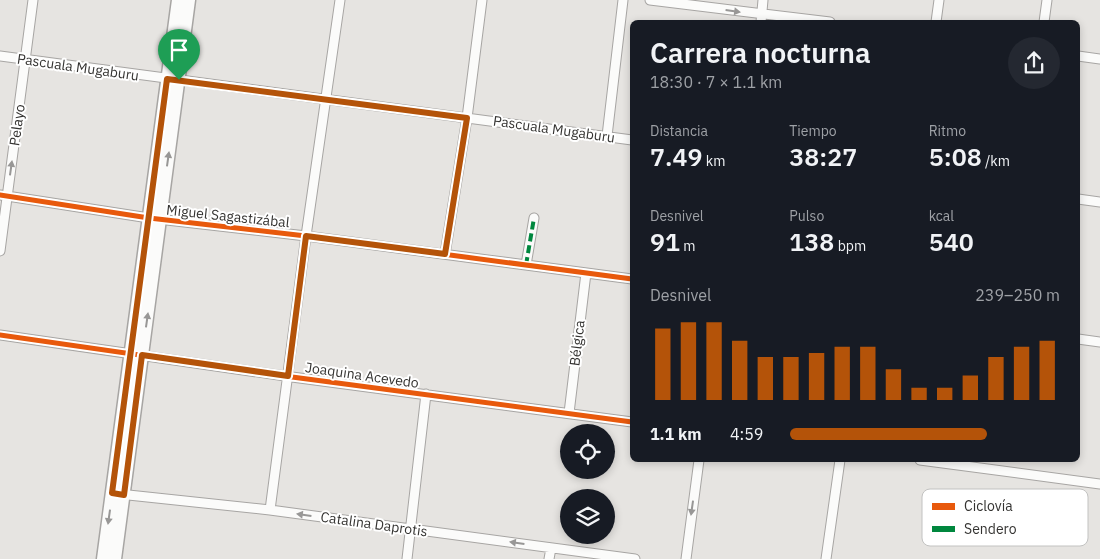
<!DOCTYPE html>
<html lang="es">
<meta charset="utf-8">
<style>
body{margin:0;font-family:"IBM Plex Sans",sans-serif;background:#242831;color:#f1f3f6;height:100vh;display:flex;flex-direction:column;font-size:19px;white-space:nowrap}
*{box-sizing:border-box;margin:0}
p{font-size:16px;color:#9ea1a6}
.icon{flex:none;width:28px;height:28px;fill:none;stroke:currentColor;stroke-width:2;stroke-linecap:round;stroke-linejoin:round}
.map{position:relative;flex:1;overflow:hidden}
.side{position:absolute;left:630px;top:20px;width:450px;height:442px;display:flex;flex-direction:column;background:#171b24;border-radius:8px;box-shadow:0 2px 8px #0003}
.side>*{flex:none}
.controls{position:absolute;left:560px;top:424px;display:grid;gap:10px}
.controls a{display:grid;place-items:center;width:55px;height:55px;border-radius:50%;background:#171b24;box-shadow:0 2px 8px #0003;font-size:25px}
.pin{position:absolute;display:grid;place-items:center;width:42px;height:42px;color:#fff;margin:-51px -21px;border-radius:50% 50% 50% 0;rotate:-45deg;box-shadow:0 0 5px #0007}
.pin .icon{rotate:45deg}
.round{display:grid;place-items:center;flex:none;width:52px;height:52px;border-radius:26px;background:#242831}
.summary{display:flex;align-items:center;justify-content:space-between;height:85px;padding:0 20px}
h1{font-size:28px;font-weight:600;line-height:38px}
.metrics{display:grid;grid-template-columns:repeat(3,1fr);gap:8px;height:85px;padding:5px 20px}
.metrics div{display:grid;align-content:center}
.metrics b{font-size:25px;font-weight:600}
.metrics small{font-size:14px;font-weight:400}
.metrics p{font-size:14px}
.chart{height:140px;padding:10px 20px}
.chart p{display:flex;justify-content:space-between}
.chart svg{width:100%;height:90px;margin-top:5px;stroke:#b45309;stroke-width:6}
ul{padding:0 20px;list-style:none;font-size:16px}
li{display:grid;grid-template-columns:80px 60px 1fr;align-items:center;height:38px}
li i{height:12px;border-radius:6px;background:#b45309}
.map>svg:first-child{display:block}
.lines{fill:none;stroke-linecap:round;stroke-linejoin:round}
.street-casing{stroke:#a7a5a3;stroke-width:11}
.secondary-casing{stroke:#a7a5a3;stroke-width:15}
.street{stroke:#fbfbfa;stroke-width:9}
.secondary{stroke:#fbfbfa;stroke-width:12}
.quiet{stroke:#00873e;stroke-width:4;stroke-dasharray:8 4;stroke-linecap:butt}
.cycleway-casing{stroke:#fff;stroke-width:8}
.cycleway{stroke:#e8590c;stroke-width:5}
.oneway{fill:#989796}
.route-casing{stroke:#fff;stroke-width:10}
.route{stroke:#b45309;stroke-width:6}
.labels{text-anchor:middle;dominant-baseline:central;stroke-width:4;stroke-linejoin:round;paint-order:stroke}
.street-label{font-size:14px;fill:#343331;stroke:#fff}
.key{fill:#fff;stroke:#c2c2c1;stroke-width:1}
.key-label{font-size:14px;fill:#343331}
</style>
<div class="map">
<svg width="1100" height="559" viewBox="0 0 1100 559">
<rect width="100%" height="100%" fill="#e6e4e1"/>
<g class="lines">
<defs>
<path id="street" d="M650,0L830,22
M761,22L763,0
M936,22L939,0
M1044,22L1047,0
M0,56L632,140
M1078,56L1100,59
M607,136L623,0
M0,195L149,218L306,236L632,279
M1078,199L1100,202
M0,251L33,0
M445,254L467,118L482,0
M526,265L534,218
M0,335L292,377L632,422
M1078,339L1100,342
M569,413L586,273
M920,460L1100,484
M119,494L270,510L635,559
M270,510L306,236L340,0
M407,559L426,394
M549,559L551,548
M686,559L699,460
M826,559L840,460"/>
<path id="secondary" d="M103,559L178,0
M115,559L189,0"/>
</defs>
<!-- street casing -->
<use href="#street" class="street-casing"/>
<!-- secondary casing -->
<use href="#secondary" class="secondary-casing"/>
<!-- street -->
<use href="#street" class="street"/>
<!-- secondary -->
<use href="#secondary" class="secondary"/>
<!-- quiet -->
<path class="quiet" d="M526,265L534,218"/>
<defs>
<path id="cycleway" d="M0,195L149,218L306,236L632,279
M0,335L292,377L632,422"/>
</defs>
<!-- cycleway casing -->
<use href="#cycleway" class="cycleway-casing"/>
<!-- cycleway -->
<use href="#cycleway" class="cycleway"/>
</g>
<!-- one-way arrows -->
<defs><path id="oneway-solid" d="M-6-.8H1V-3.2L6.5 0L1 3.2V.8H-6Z" transform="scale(1.25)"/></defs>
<g class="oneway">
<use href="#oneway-solid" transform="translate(733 11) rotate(8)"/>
<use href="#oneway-solid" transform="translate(168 159) rotate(-82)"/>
<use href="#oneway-solid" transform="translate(11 168) rotate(-82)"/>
<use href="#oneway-solid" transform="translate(147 320) rotate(-82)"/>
<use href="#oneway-solid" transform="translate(692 508) rotate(98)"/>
<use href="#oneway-solid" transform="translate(304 515) rotate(-172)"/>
<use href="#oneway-solid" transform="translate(109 517) rotate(98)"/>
<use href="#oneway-solid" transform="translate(517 543) rotate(-172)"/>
</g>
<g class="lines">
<defs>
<path id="route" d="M167,79L467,118L445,254L306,236L288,376L142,355L124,495L112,493Z"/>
</defs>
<!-- route casing -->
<use href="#route" class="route-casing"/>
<!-- route -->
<use href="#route" class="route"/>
</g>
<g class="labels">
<!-- street labels -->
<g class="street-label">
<text transform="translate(78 67) rotate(8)">Pascuala Mugaburu</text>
<text transform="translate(17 125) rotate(-82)">Pelayo</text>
<text transform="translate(554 129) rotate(8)">Pascuala Mugaburu</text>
<text transform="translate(228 216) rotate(6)">Miguel Sagastizábal</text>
<text transform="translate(577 343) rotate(-83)">Bélgica</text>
<text transform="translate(362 375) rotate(8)">Joaquina Acevedo</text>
<text transform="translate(374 524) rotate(8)">Catalina Daprotis</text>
</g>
</g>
<!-- legend -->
<rect x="922" y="489" width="166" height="57" rx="8" class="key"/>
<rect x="932" y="503" width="23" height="7" fill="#e8590c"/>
<rect x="932" y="526" width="23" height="6" fill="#00873e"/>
<g class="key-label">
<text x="964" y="511">Ciclovía</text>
<text x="964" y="534">Sendero</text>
</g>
</svg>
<div class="controls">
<a><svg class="icon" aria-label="locate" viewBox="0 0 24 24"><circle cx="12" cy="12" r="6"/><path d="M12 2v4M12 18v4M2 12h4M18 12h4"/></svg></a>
<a><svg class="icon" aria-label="layers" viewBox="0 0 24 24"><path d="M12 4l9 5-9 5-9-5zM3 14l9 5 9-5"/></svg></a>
</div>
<div class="pin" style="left:179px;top:80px;background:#1e9e55"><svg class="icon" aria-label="arrive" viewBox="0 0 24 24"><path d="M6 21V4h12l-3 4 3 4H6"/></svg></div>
<section class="side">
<div class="summary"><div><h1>Carrera nocturna</h1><p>18:30 · 7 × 1.1 km</p></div><a class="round"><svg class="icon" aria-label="share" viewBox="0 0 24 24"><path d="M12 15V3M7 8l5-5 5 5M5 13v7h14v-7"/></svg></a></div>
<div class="metrics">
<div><p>Distancia</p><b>7.49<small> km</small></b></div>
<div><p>Tiempo</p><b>38:27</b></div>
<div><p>Ritmo</p><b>5:08<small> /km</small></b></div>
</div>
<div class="metrics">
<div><p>Desnivel</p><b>91<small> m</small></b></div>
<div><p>Pulso</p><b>138<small> bpm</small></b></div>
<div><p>kcal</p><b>540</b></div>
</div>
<div class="chart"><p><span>Desnivel</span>239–250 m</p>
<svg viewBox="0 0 160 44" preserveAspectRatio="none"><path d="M5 44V9M15 44V6M25 44V6M35 44V15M45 44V23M55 44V23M65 44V21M75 44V18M85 44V18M95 44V29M105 44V38M115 44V38M125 44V32M135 44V23M145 44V18M155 44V15"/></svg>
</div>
<ul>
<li><b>1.1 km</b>4:59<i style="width:73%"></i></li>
</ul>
</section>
</div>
